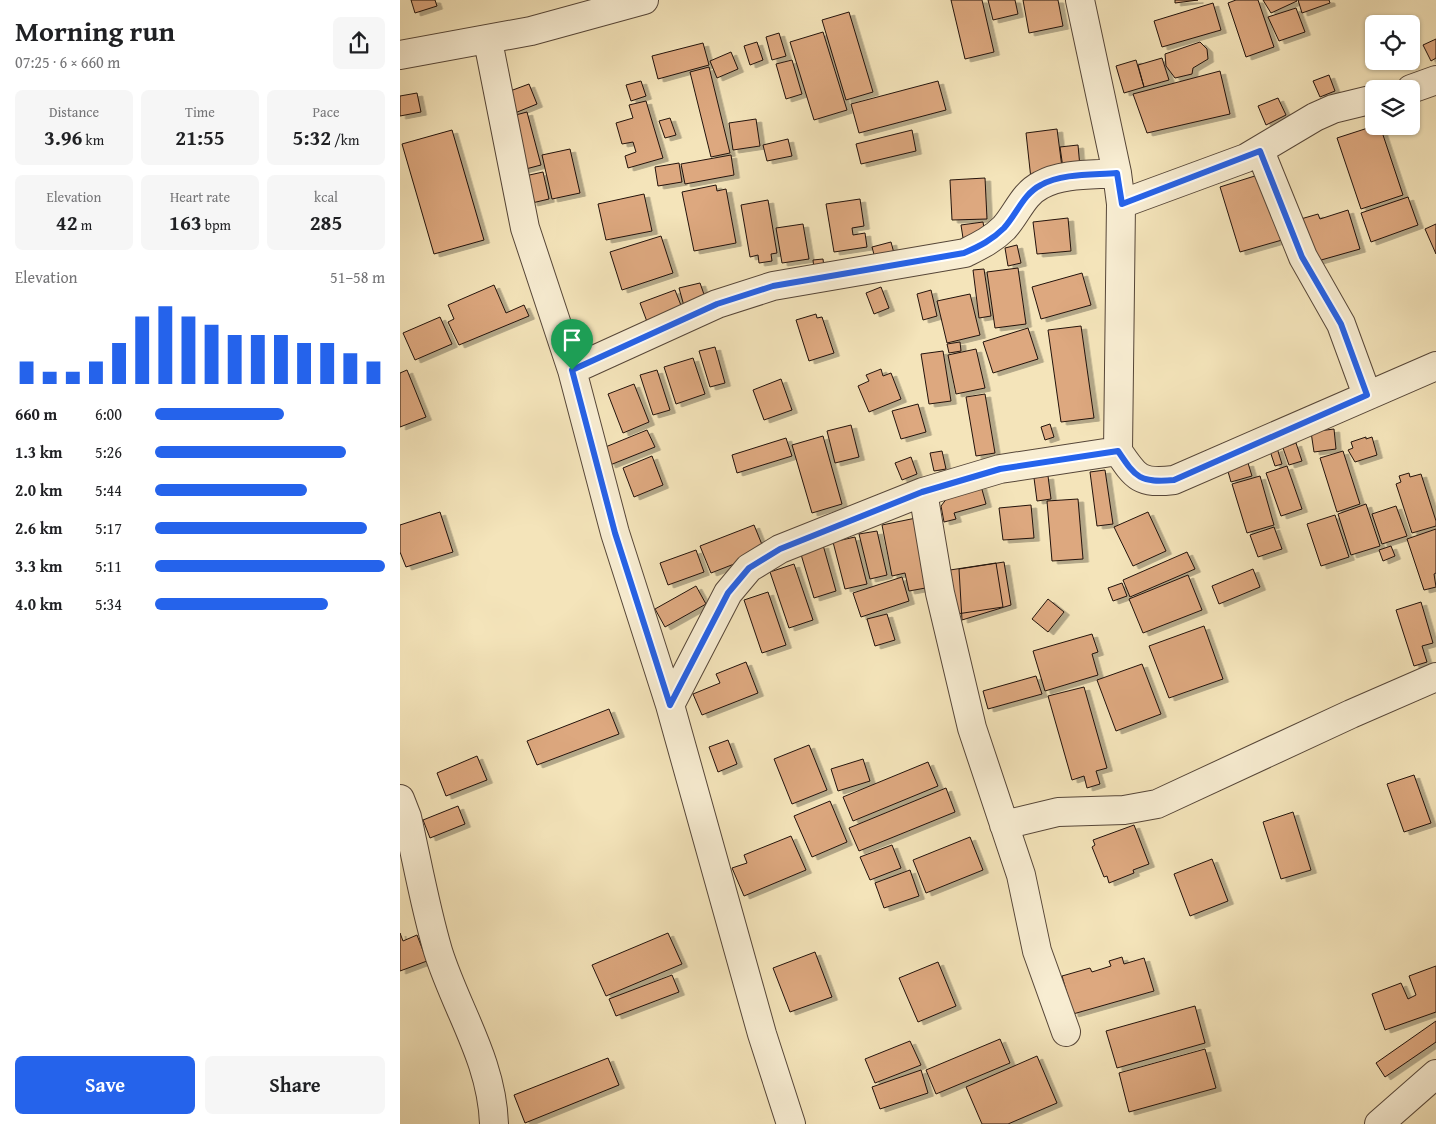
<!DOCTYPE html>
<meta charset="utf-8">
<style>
body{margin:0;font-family:"Gentium Book Plus",serif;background:#f6f6f6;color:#202124;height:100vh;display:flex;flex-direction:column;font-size:19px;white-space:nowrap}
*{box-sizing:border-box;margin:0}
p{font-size:16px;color:#757577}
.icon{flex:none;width:28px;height:28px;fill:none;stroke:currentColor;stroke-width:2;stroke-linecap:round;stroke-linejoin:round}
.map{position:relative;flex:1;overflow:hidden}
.drawer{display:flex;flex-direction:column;background:#fff;width:400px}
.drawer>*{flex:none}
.controls{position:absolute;left:965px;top:15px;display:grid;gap:10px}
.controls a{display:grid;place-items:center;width:55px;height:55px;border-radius:8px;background:#fff;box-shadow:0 1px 4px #0004;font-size:25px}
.pin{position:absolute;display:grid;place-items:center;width:42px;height:42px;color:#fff;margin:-51px -21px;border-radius:50% 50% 50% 0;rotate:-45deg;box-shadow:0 0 5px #0007}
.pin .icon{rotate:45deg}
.round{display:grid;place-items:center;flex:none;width:52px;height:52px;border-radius:8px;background:#f6f6f6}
.headline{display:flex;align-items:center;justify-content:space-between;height:85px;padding:0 15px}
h1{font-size:28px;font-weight:700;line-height:38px}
.metrics{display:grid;grid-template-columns:repeat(3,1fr);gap:8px;height:85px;padding:5px 15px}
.metrics div{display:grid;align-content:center;border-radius:8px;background:#f6f6f6;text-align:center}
.metrics b{font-size:21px;font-weight:700}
.metrics small{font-size:14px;font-weight:400}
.metrics p{font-size:14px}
.chart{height:140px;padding:10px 15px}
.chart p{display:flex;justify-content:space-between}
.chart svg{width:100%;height:90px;margin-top:5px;stroke:#2563eb;stroke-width:6}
.button{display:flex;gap:10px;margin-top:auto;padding:10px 15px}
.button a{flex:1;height:58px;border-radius:8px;background:#2563eb;color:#fff;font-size:20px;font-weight:700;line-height:58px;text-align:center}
.button a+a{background:#f6f6f6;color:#202124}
ul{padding:0 15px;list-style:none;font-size:16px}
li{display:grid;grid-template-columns:80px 60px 1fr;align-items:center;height:38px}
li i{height:12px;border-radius:6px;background:#2563eb}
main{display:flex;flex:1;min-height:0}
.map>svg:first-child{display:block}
.building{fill:#dda87f;stroke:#22120c;filter:url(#shadow)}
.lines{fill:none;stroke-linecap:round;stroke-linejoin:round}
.minor-casing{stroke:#564638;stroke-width:30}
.minor{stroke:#f8edd2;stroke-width:28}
.route-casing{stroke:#fff;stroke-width:10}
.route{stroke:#2563eb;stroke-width:6}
</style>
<main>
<section class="drawer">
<div class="headline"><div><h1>Morning run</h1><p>07:25 · 6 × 660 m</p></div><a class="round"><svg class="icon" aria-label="share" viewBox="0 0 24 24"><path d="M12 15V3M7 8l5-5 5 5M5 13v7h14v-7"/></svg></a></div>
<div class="metrics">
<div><p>Distance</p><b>3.96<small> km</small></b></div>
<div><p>Time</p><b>21:55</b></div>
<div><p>Pace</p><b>5:32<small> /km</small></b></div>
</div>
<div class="metrics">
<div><p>Elevation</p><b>42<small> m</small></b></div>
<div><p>Heart rate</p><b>163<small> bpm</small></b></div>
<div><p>kcal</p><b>285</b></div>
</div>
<div class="chart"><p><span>Elevation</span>51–58 m</p>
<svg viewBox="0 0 160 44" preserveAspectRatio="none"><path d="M5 44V33M15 44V38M25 44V38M35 44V33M45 44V24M55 44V11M65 44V6M75 44V11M85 44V15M95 44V20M105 44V20M115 44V20M125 44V24M135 44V24M145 44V29M155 44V33"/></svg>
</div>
<ul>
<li><b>660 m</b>6:00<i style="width:56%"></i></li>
<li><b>1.3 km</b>5:26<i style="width:83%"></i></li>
<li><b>2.0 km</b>5:44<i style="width:66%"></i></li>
<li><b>2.6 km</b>5:17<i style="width:92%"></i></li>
<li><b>3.3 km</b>5:11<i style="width:100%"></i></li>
<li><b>4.0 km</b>5:34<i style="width:75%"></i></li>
</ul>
<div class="button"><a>Save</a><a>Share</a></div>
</section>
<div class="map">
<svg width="1036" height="1124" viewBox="0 0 1036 1124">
<defs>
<filter id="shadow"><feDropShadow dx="5.5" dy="3" stdDeviation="0" flood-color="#0004"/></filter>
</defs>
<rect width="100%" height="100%" fill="#f4e4ba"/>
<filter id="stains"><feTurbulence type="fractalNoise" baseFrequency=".004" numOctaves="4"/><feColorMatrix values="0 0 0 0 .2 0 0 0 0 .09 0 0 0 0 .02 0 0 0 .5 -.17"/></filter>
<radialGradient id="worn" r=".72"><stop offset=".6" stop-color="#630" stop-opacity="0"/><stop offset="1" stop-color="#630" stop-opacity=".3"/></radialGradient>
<!-- building -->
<path class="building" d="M11,0H35L37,6L15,13Z
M551,0H582L594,52L565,59Z
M588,0H615L618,14L593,20Z
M623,0H658L663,26L629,33Z
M775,0H798L775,3Z
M836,0H858L874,47L846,57L828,3Z
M863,0H897V1L871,13Z
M898,0H929L930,3L902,13Z
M813,3L821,30L762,47L754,21Z
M896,8L905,32L879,41L868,17Z
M449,12L473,92L446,100L422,20Z
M423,32L447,110L414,120L390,42Z
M379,33L386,56L372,60L366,37Z
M1036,39V58L1031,61L1023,45Z
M357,42L363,60L350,65L344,46Z
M800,42L807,49L808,59L793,68L792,74L775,78L766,66L765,54Z
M303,43L309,65L258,79L252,56Z
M331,52L338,69L317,78L310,61Z
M762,58L769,80L744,87L738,65Z
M392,60L402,94L386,99L376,64Z
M736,60L744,87L724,93L716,66Z
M309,67L330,153L311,157L290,72Z
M820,71L830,114L747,133L733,94Z
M929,75L935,91L920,97L913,81Z
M241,81L246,96L231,101L226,85Z
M538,81L546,110L459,133L451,104Z
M129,84L137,104L110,115L102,94Z
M17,93L21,112L0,116V96Z
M878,98L886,115L866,125L858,106Z
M246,101L263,158L228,168L225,156L236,152L233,142L222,144L216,123L233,118L229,105Z
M127,112L141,165L122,170L108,117Z
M270,118L276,135L265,138L259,121Z
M356,119L360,146L333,150L329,123Z
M974,126H980L1003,195L961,209L937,138Z
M657,129L663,175L631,179L626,133Z
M52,130L84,240L34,254L2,144Z
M512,130L516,151L461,164L456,144Z
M388,139L392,156L367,161L363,145Z
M678,145L680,167L663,168L660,147Z
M170,149L180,193L152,199L142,155Z
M331,155L334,175L285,184L281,164Z
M279,163L282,182L258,186L255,167Z
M143,172L149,199L132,203L125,176Z
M861,174L882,240L840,252L820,187Z
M585,178L587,219L552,220L550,180Z
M316,185L317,191L326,189L336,243L294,251L282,192Z
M244,194L252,231L206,240L198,204Z
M1008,197L1018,225L971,242L961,213Z
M460,199L464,226L452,228L453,235L465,233L467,247L434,252L426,204Z
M368,200L377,253L371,254L372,261L359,263L358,255L350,257L341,205Z
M948,210L960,249L907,264L894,221L918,214L920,219Z
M668,218L671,251L637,254L633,222Z
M583,222L585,235L563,238L561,225Z
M403,224L409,259L382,263L376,228Z
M1036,224V254L1025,229Z
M261,236L273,273L222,290L210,252Z
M491,242L495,257L476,262L472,247Z
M617,245L621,263L608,266L605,248Z
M423,259L425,275L415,277L413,260Z
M618,268L626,324L595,328L587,272Z
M584,269L591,316L579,318L573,270Z
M682,273L691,305L641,319L632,287Z
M300,283L306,300L284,306L279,288Z
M94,285L106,313L124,305L129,316L59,345L48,322L54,319L48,305Z
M481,287L489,308L474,314L466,293Z
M275,290L284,313L249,327L240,303Z
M531,290L537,316L523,320L517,294Z
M570,294L580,335L547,343L537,301Z
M416,314L417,318L422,317L434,353L409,361L396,320Z
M40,317L52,344L15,360L3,333Z
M681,326L694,418L661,422L648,330Z
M628,328L638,359L593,373L583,342Z
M560,342L561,351L549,353L547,344Z
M315,347L325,383L310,387L299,351Z
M576,349L585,388L556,394L548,355Z
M543,351L551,401L529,404L521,354Z
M293,358L305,394L276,404L264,367Z
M481,369L483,376L491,373L501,399L469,412L458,386L469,381L466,375Z
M7,370L26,417L0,427V373Z
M257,370L270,410L253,415L240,375Z
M381,379L392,410L364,420L353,390Z
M234,384L249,422L223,433L208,394Z
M585,394L595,453L576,456L566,397Z
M518,404L526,432L501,439L492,411Z
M650,424L654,437L645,440L641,427Z
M451,425L459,457L435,463L427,431Z
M934,429L936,449L914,452L911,432Z
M247,430L255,447L210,465L203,448Z
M423,436L442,504L412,513L392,445Z
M966,437V439L972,437L977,455L955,462L948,450L953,448L951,442Z
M386,438L392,456L337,473L332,455Z
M896,443L902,461L889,465L883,448Z
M877,448L882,464L875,466L870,451Z
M542,451L546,469L534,471L530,453Z
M943,451L960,504L937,512L920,458Z
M252,456L263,485L234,497L223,468Z
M511,457L517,474L502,480L495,463Z
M848,463L852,476L831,482L827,468Z
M887,466L902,509L881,516L866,473Z
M705,470L713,524L697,526L690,472Z
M1009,473L1010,477L1021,474L1036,521V526L1012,533L996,484L1001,482L999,476Z
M648,476L651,499L637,501L634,478Z
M860,476L874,525L847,533L832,484Z
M581,486L586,504L554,513L556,519L544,522L541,506L548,497Z
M678,499L683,559L652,561L647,501Z
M966,504L980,546L951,555L938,514Z
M631,505L634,538L603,540L599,508Z
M996,506L1007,536L982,544L972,514Z
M40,512L53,552L6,567L0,552V525Z
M748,512L766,551L733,566L714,527Z
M935,515L949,557L921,566L907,524Z
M516,518L531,587L509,591L505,573L492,576L482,525Z
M354,525L365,552L311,573L300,546Z
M874,527L882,549L858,557L850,535Z
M1036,529V573L1034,574L1036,587L1024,590L1007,539Z
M477,531L487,575L470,579L459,534Z
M455,537L467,584L445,589L433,542Z
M423,545L436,591L414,598L400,551Z
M991,546L995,556L983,561L979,550Z
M296,550L304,572L268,585L260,563Z
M787,552L795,569L730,597L723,580Z
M604,562L611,605L562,620L559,569Z
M596,563L603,607L557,614L550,570Z
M394,564L413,620L389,628L370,572Z
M853,569L860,587L819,604L812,586Z
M788,575L802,610L743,633L729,599Z
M502,577L509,601L461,617L453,593Z
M722,583L727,596L713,601L708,588Z
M296,586L306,604L265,627L255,609Z
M368,592L386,645L362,653L344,600Z
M648,599L664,612L648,632L632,619Z
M1021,602L1033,643L1022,646L1027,662L1014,666L996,610Z
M487,614L495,640L475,646L467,619Z
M804,626L823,679L769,698L749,646Z
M692,634L698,652L692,654L698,675L645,691L633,651Z
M346,662L358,693L302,715L293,694L320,683L316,674Z
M742,664L761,714L716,731L697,680Z
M636,676L642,694L588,709L583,691Z
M684,687L707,768L696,771L700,784L687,788L684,776L672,780L648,696Z
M209,709L219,734L137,765L127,741Z
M328,740L337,764L318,772L309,747Z
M409,745L427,790L392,804L374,759Z
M77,756L87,780L46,796L37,773Z
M463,759L470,781L438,791L431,769Z
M528,762L538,786L453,821L443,797Z
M1014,775L1031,823L1004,832L987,784Z
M546,788L555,812L459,851L449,828Z
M430,801L447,842L412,857L394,816Z
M58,806L65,824L30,838L23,820Z
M893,812L911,870L881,879L863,822Z
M734,825L749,864L733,870L734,873L709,883L707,876L704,877L692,847L695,845L693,840Z
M391,836L406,870L344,896L332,868L347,863L344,855Z
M570,837L583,870L526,893L513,860Z
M492,845L501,868L470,880L460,857Z
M812,859L828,901L790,916L774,874Z
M510,870L519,896L484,908L475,883Z
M0,933L3,941L17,935L27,961L0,971Z
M268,933L282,964L206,996L192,965Z
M415,952L432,997L390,1012L373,968Z
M722,957L724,964L744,958L754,991L673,1014L662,976L690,968L692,972L711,966L709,961Z
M538,962L556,1006L518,1022L499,978Z
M1036,966V1012L985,1030L972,994L1001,983L1008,999L1016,995L1009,976Z
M272,975L279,992L216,1016L209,999Z
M795,1006L805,1043L717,1068L706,1031Z
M1036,1021V1042L985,1077L976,1063Z
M600,1039L610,1063L536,1094L526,1070Z
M510,1041L521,1065L475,1083L465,1059Z
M805,1049L816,1088L729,1112L719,1073Z
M637,1056L657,1103L608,1124H582L566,1087Z
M208,1058L219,1085L125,1123L114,1095Z
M521,1070L528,1093L480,1109L472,1087Z"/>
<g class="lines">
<defs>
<path id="minor" d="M680,0L717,173L721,204L718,451C736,478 740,484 774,480L1036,366
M88,41L125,228L172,370L215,533L270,705L362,1034L391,1124
M0,55L131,31L244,0
M1011,89L1036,80
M860,151L903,257L941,324L967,395
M721,204L846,158L915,117L933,109L974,99
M172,370L317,304L373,286L565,253C579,246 592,240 604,228C617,214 623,194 641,185C662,173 694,175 717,173
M523,492L540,593L572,728L621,875L637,951L666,1032
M270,705L328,593L349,568L380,549L523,492L600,469L718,451
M0,799L7,817C17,861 25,907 38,951C56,1009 92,1060 94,1124
M604,825L658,812L724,810L757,804L951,714L1036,677
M979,1124L1036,1074"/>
</defs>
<!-- minor casing -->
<use href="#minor" class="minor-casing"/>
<!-- minor -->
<use href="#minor" class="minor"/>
</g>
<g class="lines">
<defs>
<path id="route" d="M860,151L902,257L941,324L967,395L774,480C740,483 736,478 718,451L600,469L522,492L380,549L349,568L328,593L270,705L215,533L172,370L317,304L373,286L564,253C580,246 592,240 604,228C617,214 623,194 641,185C662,173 694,175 717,173L722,204Z"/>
</defs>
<!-- route casing -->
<use href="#route" class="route-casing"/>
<!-- route -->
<use href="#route" class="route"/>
</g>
<rect width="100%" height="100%" filter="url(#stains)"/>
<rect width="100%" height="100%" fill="url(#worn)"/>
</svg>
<div class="controls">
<a><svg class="icon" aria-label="locate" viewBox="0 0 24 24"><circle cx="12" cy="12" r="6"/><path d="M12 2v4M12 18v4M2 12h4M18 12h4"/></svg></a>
<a><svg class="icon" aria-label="layers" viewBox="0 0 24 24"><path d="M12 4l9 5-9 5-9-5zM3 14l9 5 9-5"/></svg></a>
</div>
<div class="pin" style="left:172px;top:370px;background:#1e9e55"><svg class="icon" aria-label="arrive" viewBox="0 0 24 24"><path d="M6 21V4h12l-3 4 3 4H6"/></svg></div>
</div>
</main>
